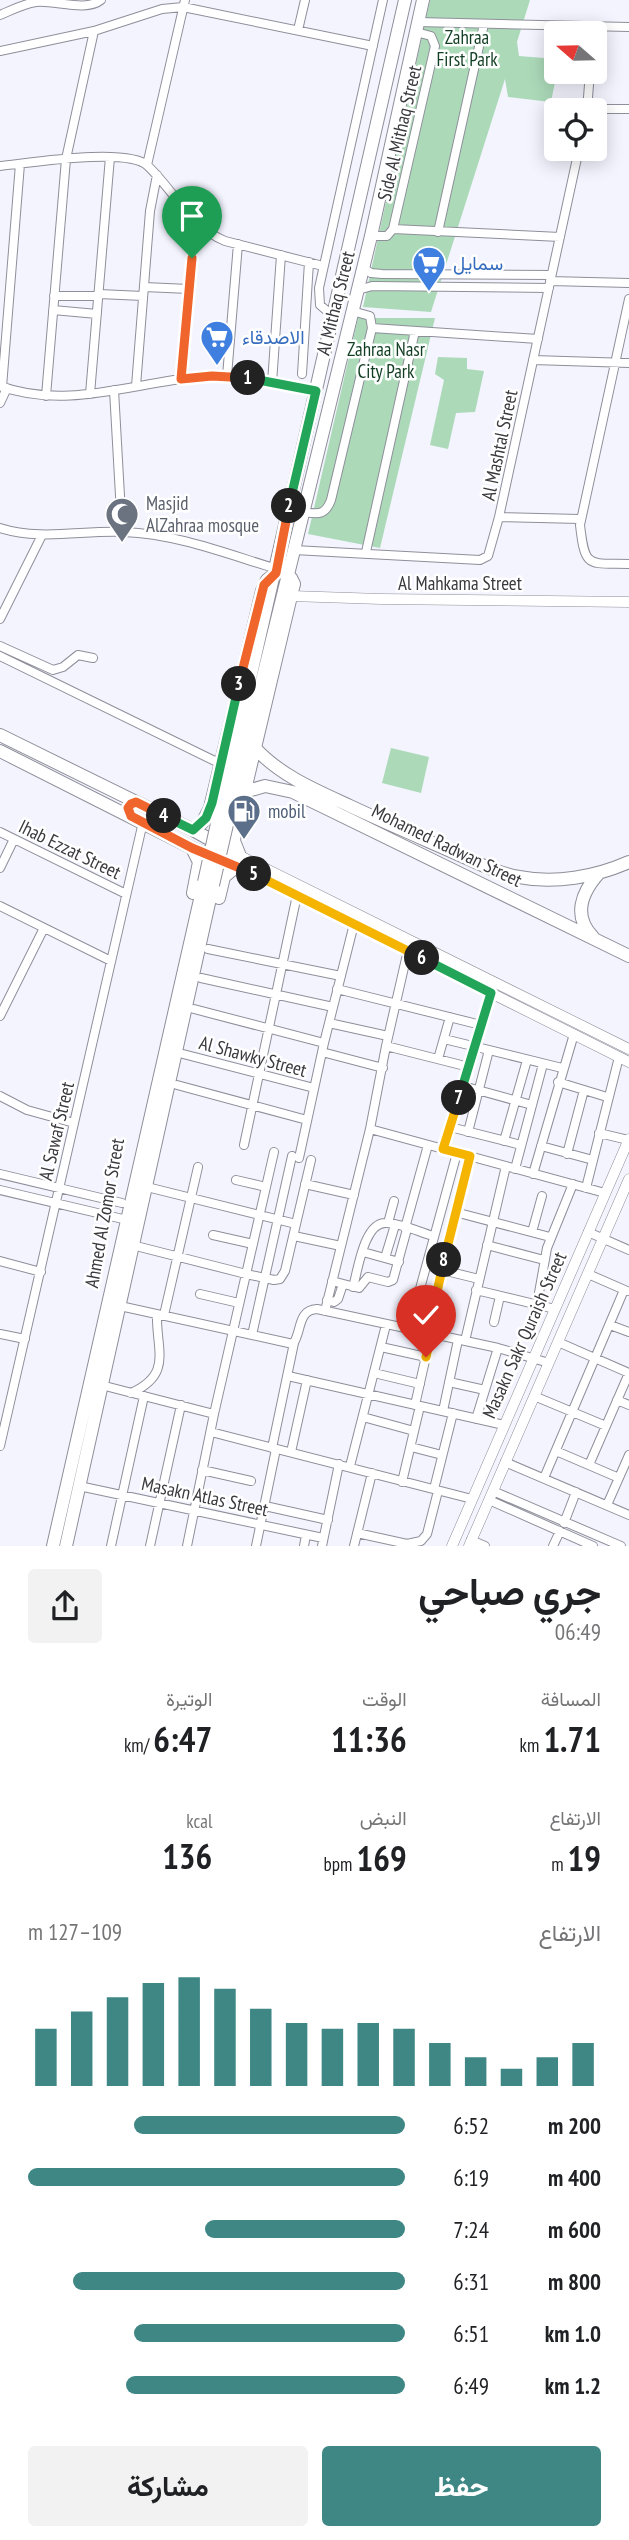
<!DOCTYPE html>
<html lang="ar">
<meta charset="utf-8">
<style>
body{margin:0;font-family:"PT Sans Narrow",Vazirmatn,sans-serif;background:#f2f2f2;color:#202124;direction:rtl;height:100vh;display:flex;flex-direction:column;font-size:26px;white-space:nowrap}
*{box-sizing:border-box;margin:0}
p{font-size:23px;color:#757577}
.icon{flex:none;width:38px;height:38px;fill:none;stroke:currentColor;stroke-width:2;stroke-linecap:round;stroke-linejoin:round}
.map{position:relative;height:1546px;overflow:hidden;direction:ltr}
.drawer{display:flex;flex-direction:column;background:#fff;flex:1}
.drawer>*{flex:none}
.needle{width:46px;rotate:290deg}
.fabs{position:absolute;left:544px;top:21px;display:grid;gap:14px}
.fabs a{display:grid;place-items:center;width:63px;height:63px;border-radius:7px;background:#fff;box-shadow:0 4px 18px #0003;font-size:35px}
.pin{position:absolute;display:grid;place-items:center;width:60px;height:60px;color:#fff;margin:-72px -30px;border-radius:50% 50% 50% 0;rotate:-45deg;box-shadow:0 0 7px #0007}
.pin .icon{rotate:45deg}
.km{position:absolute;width:35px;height:35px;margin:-18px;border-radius:50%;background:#222;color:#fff;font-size:19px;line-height:35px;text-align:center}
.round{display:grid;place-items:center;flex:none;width:74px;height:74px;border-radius:7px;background:#f2f2f2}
.headline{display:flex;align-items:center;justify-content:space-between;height:119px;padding:0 28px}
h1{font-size:38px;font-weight:700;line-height:52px}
.figures{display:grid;grid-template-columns:repeat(3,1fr);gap:10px;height:119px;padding:7px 28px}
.figures div{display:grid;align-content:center}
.figures b{font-size:35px;font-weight:700}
.figures small{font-size:19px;font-weight:400}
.figures p{font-size:19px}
.chart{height:196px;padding:14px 28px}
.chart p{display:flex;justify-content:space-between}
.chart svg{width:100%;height:126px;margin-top:7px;stroke:#3f8785;stroke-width:6}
.primary-button{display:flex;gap:14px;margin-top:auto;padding:14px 28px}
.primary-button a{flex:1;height:80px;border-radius:7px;background:#3f8785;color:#fff;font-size:28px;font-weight:700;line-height:80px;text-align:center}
.primary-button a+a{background:#f2f2f2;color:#202124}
ul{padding:0 28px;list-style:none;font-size:23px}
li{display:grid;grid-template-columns:112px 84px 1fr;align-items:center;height:52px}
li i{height:18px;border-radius:9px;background:#3f8785}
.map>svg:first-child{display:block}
.green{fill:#acdab9}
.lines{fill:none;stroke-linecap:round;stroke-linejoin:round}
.minor-casing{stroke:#8e8f9a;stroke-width:10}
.tertiary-casing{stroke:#8e8f9a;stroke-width:11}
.primary-casing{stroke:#8e8f9a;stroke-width:14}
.minor{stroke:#fff;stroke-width:8}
.tertiary{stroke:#fff;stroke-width:10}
.primary{stroke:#fff;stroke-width:12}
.primary-bridge-casing{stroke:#8e8f9a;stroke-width:14;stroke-linecap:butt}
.primary-bridge{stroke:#fff;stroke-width:12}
.split-1-casing{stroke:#fff;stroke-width:14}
.split-2-casing{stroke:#fff;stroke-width:14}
.split-3-casing{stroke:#fff;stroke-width:14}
.split-4-casing{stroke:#fff;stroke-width:14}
.split-5-casing{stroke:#fff;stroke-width:14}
.split-6-casing{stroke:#fff;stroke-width:14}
.split-7-casing{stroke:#fff;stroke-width:14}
.split-8-casing{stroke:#fff;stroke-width:14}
.split-9-casing{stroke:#fff;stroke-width:14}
.split-1{stroke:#f0652b;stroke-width:9}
.split-2{stroke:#22a559;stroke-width:9}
.split-3{stroke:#f0652b;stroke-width:9}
.split-4{stroke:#22a559;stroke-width:9}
.split-5{stroke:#f0652b;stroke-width:9}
.split-6{stroke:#f5b400;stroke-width:9}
.split-7{stroke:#22a559;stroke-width:9}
.split-8{stroke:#f5b400;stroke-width:9}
.split-9{stroke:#f5b400;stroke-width:9}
.labels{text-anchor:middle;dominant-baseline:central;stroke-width:5;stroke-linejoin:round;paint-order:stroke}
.park-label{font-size:19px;fill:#113e23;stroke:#fff}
.street-label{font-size:19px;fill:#39393e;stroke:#fff}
.shop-label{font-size:19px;fill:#366cbe;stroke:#fff;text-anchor:start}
.worship-label{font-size:19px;fill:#5b616d;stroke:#fff;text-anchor:start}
.service-label{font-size:19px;fill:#4e5e75;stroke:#fff;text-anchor:start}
</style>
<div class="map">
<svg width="629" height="1546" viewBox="0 0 629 1546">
<rect width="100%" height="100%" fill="#f3f4fe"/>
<!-- green -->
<path class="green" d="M430,0H530L517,42L519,56L544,58L549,46H556L557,72L551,102L508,97L505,79L431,312L363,307Z
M358,318H435L380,548L308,534Z
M438,357L467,358V369L484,371L475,412L456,413L448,449L430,445L444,380L435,374Z
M391,748L429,757L421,793L382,783Z"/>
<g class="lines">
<defs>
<path id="minor" d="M0,15C12,10 23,4 36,2C55,0 86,12 101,0
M418,22L629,27
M298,30L305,0
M0,51L94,31L162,9L183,7L373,46
M587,109H629
M587,110L590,72
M147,165L185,0
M0,166C30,163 128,147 148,166C175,192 190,226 225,241L323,266
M393,229L560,237
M438,232L484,24
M371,236H387L393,229L435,46L431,36L416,32
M363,268L371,273L382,274L551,275
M550,281L629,283
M144,287L189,289
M358,290L372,286L549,288
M99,294L143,296
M54,296H99
M629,299L580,525C585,569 588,563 629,564
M53,310L97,314
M333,316L320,305L319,288L383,0
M372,328L538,339
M533,360L629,363
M302,374L309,262
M227,376L238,244
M181,379L195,221
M272,383L281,255
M0,386C65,410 132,383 198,377C238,374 277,384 316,391
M136,386L150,211L157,175
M2,387L20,164
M114,390L122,531
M90,394L110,157
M46,396L66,159L94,31
M0,403L7,388
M303,512C318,514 325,516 331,500L372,328L370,316L352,311
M499,517L580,519
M0,528C41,541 82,530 124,532C177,534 227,554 277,569
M294,550L480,560L488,556L499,517L579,149
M366,552L415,331
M0,619L42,535
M0,646L53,670L63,667L78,655L93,658
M0,656L221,764
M0,832L126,894
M0,868L14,839
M0,906L111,961
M208,949L341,976
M201,978L333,1007
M337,989L481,1025
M194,1009L324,1043
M0,1016L44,928
M329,1023L388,1036
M444,1039L562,1068
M386,1046L469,1067
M322,1052L383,1068
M183,1054L314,1088
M438,1059L450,1017
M558,1082L607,1097
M177,1085L307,1120
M463,1086L532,1105
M0,1096L27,1110L74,1123
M450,1127L521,1145
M370,1129L605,1193
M468,1132L489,1050
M599,1133L628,1140
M504,1141L527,1060
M244,1145L297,895
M541,1146L593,1160
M443,1149L491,993
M567,1154L584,1090
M299,1158L324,1043L354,924
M515,1169L543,1064
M0,1174L122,1203
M533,1174L574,1034
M236,1180L266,1187
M305,1184L354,1195
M147,1187L296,1224
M586,1188L619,1057
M0,1190L127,1220
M455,1212L550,1237
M388,1223L394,1201
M405,1228L428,1145
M532,1232L542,1196
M588,1232L629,1250
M213,1235L253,1244
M294,1236L341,1246
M132,1245L246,1274L274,1280L280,1279L285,1271L311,1160
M487,1245L544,1260
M363,1252L399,1262
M385,1258L395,1225
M0,1261L41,1272
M442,1270L479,1279
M588,1274L627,1291
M332,1281L359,1288L368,1277L388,1282L393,1280L407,1229
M353,1287C358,1270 364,1222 386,1223C401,1223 419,1232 433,1236
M476,1290L555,1309
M200,1294L239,1303
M327,1300L334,1302L338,1299L343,1284
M537,1304L547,1248L573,1184
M120,1306L293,1344C302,1332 297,1310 317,1309L498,1348L549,1363
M325,1311L370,1129L386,1046L408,950
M164,1315L198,1167
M494,1322L500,1296
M610,1325L629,1332
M409,1329L457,1153
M428,1333L470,1156
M0,1334L25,1339
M252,1335L292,1156
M465,1341L506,1166
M558,1342L629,1373
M381,1347L426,1357
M374,1373L420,1384
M288,1376L504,1425
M449,1382L485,1390
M101,1385L214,1414
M131,1393C173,1374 156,1350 157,1315
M534,1396L606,1426
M617,1400L629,1405
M415,1405L431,1334
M443,1411L458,1340
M363,1417L414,1431
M476,1419L498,1348
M211,1432L472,1499
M0,1446L143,822
M411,1447L442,1455
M272,1448L294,1343
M556,1451L619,1478
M291,1452L307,1380
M505,1462L629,1515
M589,1465L629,1373
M350,1466L386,1325
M202,1470L251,1481
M544,1478L624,1290
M402,1482L420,1406
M79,1486L323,1538
M434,1489L453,1413
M493,1491L621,1546
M489,1500L593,1546
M607,1505L629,1455
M265,1506L328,1520
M564,1523L576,1492
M357,1533L407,1544L421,1541L427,1534L438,1491
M471,1540L485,1546
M111,1546L144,1396
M150,1546L181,1405
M187,1546L214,1414L274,1152
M256,1546L276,1449
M304,1546L306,1535
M322,1546L339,1464
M354,1546L372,1473
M553,1546L560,1531"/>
<path id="tertiary" d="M291,596L381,599L629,602
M240,856L629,1049
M237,866L629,1062
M452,1546L629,1139
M469,1546L629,1179"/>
<path id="primary" d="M0,735L193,830L240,856
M255,748C281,776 315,790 350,806C384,822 419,837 453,852C474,861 496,873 519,877C555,884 595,877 629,862
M0,751L192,848L237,866
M244,792L265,786L293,792L629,956
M222,801L405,0
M232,803L371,236L423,0
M193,830L202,823L210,808L262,591L267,580L276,573
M192,848L199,862L193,893
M240,856L234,841L235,832L291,596L294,584L291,578
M219,898L224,877L237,866
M593,937C572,916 582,892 599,873
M53,1546L204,882
M66,1546L213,885"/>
</defs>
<!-- minor casing -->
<use href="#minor" class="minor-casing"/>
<!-- tertiary casing -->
<use href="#tertiary" class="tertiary-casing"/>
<!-- primary casing -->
<use href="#primary" class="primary-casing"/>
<!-- minor -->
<use href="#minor" class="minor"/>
<!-- tertiary -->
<use href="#tertiary" class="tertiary"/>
<!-- primary -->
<use href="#primary" class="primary"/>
<defs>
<path id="primary-bridge" d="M204,882L222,801
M213,885L232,803"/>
</defs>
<!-- primary-bridge casing -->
<use href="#primary-bridge" class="primary-bridge-casing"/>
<!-- primary-bridge -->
<use href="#primary-bridge" class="primary-bridge"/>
</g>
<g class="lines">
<defs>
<path id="split-1" d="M192,258L181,379L212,376L248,378"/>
<path id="split-2" d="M248,378L316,391L289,506"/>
<path id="split-3" d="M239,684L264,585L276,573L289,506"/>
<path id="split-4" d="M164,816L193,830L206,818L212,803L239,684"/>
<path id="split-5" d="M164,816L136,802L131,804L128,808L131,816L192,848L254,874"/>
<path id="split-6" d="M254,874L422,958"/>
<path id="split-7" d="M422,958L491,993L459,1098"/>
<path id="split-8" d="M444,1260L470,1156L443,1149L459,1098"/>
<path id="split-9" d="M426,1357L431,1334L428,1333L444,1260"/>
</defs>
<!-- split-1 casing -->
<use href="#split-1" class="split-1-casing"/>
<!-- split-2 casing -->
<use href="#split-2" class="split-2-casing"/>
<!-- split-3 casing -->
<use href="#split-3" class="split-3-casing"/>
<!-- split-4 casing -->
<use href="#split-4" class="split-4-casing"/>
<!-- split-5 casing -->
<use href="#split-5" class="split-5-casing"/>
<!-- split-6 casing -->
<use href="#split-6" class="split-6-casing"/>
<!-- split-7 casing -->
<use href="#split-7" class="split-7-casing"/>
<!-- split-8 casing -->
<use href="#split-8" class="split-8-casing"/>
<!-- split-9 casing -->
<use href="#split-9" class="split-9-casing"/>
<!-- split-1 -->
<use href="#split-1" class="split-1"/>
<!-- split-2 -->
<use href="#split-2" class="split-2"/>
<!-- split-3 -->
<use href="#split-3" class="split-3"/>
<!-- split-4 -->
<use href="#split-4" class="split-4"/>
<!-- split-5 -->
<use href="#split-5" class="split-5"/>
<!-- split-6 -->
<use href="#split-6" class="split-6"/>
<!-- split-7 -->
<use href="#split-7" class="split-7"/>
<!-- split-8 -->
<use href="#split-8" class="split-8"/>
<!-- split-9 -->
<use href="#split-9" class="split-9"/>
</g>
<!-- icons -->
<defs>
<symbol id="supermarket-pin" viewBox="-11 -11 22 30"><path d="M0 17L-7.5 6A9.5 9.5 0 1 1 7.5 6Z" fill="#3f7fe0" stroke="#fff"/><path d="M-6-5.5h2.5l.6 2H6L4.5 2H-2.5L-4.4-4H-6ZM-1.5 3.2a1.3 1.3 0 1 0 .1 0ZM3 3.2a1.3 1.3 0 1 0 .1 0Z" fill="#fff"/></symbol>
<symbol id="mosque-pin" viewBox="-11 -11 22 30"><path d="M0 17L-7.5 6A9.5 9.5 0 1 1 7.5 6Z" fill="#6b7280" stroke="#fff"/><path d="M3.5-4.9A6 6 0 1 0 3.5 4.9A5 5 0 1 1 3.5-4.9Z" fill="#fff"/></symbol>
<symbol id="fuel-pin" viewBox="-11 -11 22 30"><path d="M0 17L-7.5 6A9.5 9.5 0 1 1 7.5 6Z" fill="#5c6f8a" stroke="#fff"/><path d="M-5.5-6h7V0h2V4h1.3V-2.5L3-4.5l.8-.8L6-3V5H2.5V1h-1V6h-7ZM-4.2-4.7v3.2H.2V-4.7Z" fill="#fff"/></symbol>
</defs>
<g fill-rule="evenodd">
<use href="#supermarket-pin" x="410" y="244" width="38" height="52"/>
<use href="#supermarket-pin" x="198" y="318" width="38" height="52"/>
<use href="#mosque-pin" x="103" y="495" width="38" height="52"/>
<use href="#fuel-pin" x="225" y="792" width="38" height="52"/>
</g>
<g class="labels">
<!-- park labels -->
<g class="park-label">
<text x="467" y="37">Zahraa<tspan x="467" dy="22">First Park</tspan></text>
<text x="386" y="349">Zahraa Nasr<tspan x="386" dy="22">City Park</tspan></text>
</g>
<!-- street labels -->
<g class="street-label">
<text transform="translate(399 133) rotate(-77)">Side Al Mithaq Street</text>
<text transform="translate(335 303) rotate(-76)">Al Mithaq Street</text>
<text transform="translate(499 445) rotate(-78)">Al Mashtal Street</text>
<text x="460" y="583">Al Mahkama Street</text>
<text transform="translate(447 845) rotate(26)">Mohamed Radwan Street</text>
<text transform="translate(70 849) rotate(26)">Ihab Ezzat Street</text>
<text transform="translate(253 1056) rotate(15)">Al Shawky Street</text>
<text transform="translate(56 1131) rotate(-77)">Al Sawaf Street</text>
<text transform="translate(104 1213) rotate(-80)">Ahmed Al Zomor Street</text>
<text transform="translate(524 1335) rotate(-66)">Masakn Sakr Quraish Street</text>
<text transform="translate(205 1496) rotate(12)">Masakn Atlas Street</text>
</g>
<!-- shop labels -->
<g class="shop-label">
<text x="453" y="263">سمايل</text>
<text x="242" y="337">الاصدقاء</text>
</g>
<!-- worship labels -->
<g class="worship-label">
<text x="146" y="503">Masjid<tspan x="146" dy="22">AlZahraa mosque</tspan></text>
</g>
<!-- service labels -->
<g class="service-label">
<text x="268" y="811">mobil</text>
</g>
</g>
</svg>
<div class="fabs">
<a><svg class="needle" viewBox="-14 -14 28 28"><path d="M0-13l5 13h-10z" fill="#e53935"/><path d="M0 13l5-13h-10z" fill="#757577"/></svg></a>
<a><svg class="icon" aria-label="locate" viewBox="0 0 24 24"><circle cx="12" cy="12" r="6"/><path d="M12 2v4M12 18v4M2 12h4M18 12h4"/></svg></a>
</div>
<div class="pin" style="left:192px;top:258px;background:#1e9e55"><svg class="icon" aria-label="arrive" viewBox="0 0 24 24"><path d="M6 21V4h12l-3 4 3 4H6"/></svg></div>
<div class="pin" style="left:426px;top:1357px;background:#d93025"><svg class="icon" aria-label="check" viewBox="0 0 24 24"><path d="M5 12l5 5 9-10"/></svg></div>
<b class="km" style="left:248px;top:378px">1</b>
<b class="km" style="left:289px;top:506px">2</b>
<b class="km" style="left:239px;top:684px">3</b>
<b class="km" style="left:164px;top:816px">4</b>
<b class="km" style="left:254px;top:874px">5</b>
<b class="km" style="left:422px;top:958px">6</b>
<b class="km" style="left:459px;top:1098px">7</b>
<b class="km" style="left:444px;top:1260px">8</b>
</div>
<section class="drawer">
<div class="headline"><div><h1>جري صباحي</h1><p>06:49</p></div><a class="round"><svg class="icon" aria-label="share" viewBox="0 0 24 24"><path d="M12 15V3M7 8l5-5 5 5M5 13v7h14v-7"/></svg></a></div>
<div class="figures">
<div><p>المسافة</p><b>1.71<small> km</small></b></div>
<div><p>الوقت</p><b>11:36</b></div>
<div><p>الوتيرة</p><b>6:47<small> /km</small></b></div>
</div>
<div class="figures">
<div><p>الارتفاع</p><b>19<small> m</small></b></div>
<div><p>النبض</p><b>169<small> bpm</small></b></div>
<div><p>kcal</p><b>136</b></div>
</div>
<div class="chart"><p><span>الارتفاع</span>109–127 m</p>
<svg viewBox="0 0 160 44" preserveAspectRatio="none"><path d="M5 44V24M15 44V18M25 44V13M35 44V8M45 44V6M55 44V10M65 44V17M75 44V22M85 44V24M95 44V22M105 44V24M115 44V29M125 44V34M135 44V38M145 44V34M155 44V29"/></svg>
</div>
<ul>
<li><b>200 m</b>6:52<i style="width:72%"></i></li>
<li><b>400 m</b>6:19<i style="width:100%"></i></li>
<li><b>600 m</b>7:24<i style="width:53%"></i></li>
<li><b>800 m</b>6:31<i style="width:88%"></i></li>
<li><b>1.0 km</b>6:51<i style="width:72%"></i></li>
<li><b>1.2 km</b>6:49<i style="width:74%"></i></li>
</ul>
<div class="primary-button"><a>حفظ</a><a>مشاركة</a></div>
</section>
